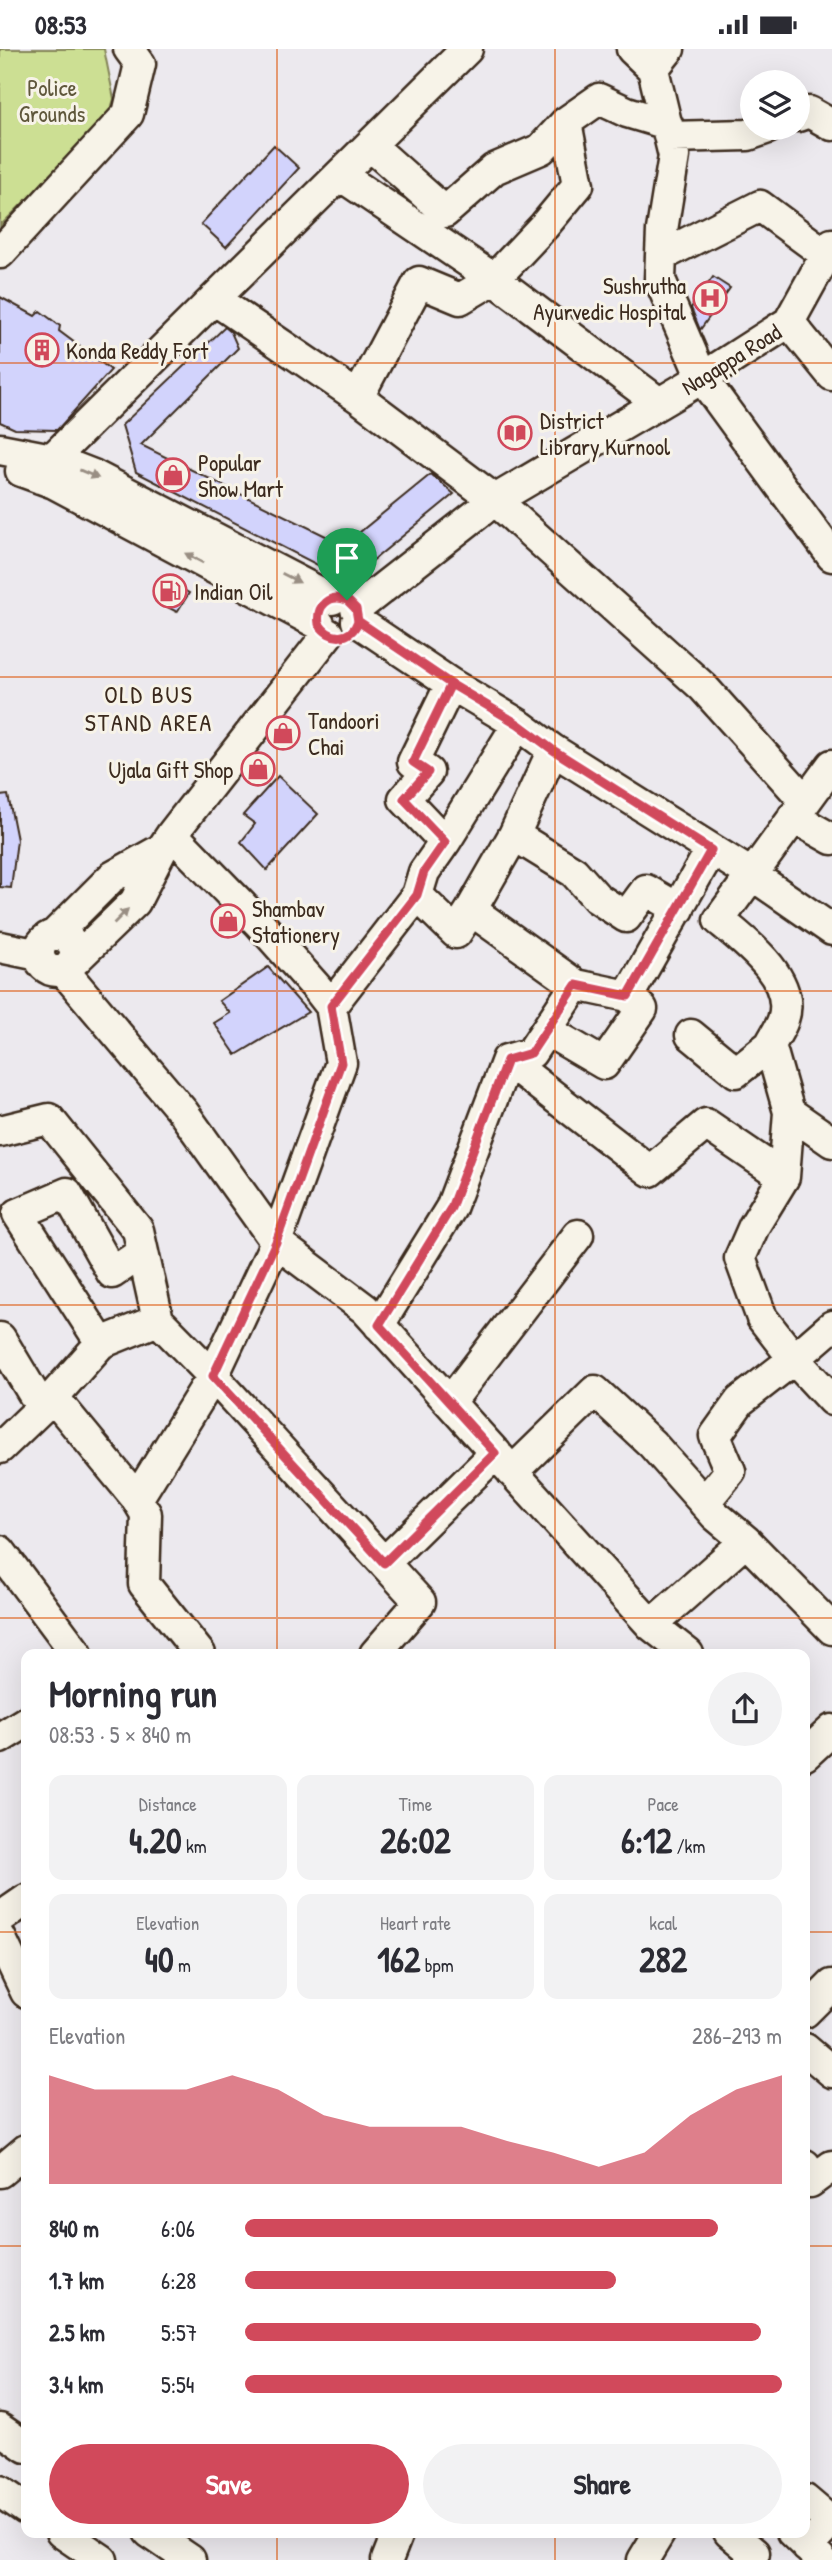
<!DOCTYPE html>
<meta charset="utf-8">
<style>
body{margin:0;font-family:"Patrick Hand",sans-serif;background:#f2f2f3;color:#2b2b33;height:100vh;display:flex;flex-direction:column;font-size:26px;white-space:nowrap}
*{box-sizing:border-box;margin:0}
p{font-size:23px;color:#7c7c81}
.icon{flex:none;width:38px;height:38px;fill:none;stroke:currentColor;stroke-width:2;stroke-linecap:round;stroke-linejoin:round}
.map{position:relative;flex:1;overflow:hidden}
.panel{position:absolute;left:21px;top:1600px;width:789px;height:889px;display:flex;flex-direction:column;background:#fff;border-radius:14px;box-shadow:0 7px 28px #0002}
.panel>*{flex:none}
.fabs{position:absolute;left:740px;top:21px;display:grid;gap:14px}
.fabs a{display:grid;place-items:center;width:70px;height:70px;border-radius:50%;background:#fff;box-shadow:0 7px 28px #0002;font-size:35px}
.pin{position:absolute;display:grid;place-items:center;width:60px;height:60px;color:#fff;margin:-72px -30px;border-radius:50% 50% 50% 0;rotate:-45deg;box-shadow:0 0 7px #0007}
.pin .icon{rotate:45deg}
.round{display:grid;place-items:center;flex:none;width:74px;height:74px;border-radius:37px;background:#f2f2f3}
.head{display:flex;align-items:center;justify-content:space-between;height:119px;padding:0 28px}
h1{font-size:38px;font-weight:700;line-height:52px}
.stats{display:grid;grid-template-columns:repeat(3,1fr);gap:10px;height:119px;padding:7px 28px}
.stats div{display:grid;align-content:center;border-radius:14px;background:#f2f2f3;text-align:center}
.stats b{font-size:35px;font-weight:700}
.stats small{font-size:19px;font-weight:400}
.stats p{font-size:19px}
.chart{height:196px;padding:14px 28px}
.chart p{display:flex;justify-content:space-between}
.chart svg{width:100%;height:126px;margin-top:7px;fill:#d1495b;opacity:.7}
.action{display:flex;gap:14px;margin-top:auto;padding:14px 28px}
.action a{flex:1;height:80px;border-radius:42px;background:#d1495b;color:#fff;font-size:28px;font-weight:700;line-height:80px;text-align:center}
.action a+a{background:#f2f2f3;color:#2b2b33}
ul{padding:0 28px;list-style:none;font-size:23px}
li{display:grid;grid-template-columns:112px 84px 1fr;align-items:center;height:52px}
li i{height:18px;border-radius:9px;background:#d1495b}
.status{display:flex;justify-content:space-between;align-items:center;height:49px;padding:0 35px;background:#fff;direction:ltr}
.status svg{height:19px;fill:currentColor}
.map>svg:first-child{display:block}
.green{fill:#ccdf93;stroke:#848458;stroke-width:2}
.building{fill:#d2d3fc;stroke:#3b2a1e;stroke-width:2}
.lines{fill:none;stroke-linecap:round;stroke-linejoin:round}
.minor-casing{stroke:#3b2a1e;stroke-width:35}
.minor{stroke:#f7f3e8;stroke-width:30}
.oneway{fill:#998e83}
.route-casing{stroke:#fff;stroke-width:14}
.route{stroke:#d1495b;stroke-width:9}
.grid{fill:none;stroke:#df570d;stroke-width:2;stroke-opacity:0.55}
.labels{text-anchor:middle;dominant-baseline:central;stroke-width:6;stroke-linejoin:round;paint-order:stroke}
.park-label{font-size:23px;fill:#5f573b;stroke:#f7f3e8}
.poi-label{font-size:23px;fill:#3b2a1e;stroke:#f7f3e8;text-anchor:start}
.street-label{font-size:23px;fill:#3b2a1e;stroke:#f7f3e8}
.neighbourhood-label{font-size:24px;letter-spacing:2px;fill:#3b2a1e;stroke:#f7f3e8}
</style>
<div class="status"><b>08:53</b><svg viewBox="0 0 49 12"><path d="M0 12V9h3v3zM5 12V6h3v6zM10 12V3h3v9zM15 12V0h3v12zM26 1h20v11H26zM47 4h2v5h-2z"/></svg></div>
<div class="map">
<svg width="832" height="2511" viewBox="0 0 832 2511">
<rect width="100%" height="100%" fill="#ece9ee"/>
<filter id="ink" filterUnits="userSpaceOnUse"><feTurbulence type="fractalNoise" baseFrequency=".0143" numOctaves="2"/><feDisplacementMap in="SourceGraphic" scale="14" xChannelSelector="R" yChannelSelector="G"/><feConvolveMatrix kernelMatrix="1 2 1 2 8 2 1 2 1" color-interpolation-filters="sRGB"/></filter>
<g filter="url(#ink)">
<!-- green -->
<path class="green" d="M0,0H104L114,50L108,69L0,177Z"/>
<!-- building -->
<path class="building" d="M274,96L299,119L226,198L201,175Z
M713,228L730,239L700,281L691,259Z
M0,248L35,267L40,262L60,277L59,282L111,321L57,381L15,380L0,373Z
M225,278L231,283L238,299L141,396L344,496L431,425L454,445L355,526L343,529L136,423L122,376Z
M168,532L189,544L177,563L156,552Z
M278,727L318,765L267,821L241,793L255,775L243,766Z
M8,746L17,791L11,839L0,838V747Z
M268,918L308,963L236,1006L214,974L230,964L219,952Z"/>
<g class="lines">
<defs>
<path id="minor" d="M632,0L653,20
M669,0L653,20L674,107L662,181L660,231L702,329L832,507
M798,67L809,63L832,76
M670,88L748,86L768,79
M370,96L445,163L494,120L541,100L566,73L599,50L627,63L667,75
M340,126L494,230L659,354
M0,204L128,65L140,15L129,0
M661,207L760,157L825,205
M214,250L358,348L419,233L460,250L494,230L544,177L578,136L566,73
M789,273L832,326
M358,348L495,451L703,638L805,752
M0,400L52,410L93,426L332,550
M21,422L54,434L319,575
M40,429L52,410L467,0
M356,560L495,451L702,329L789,273L832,195
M357,572L451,635L518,675L553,701L751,825L832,881
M451,635L413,713L428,723L404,750L445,793L424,823L417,846L456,884L471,861
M553,701L514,786L471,861L576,936
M793,768L832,790
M514,786L574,823L597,849L626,868L646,841L679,860
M445,793L518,675
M55,885L112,828L162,800
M39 904a18 18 0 1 1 36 0a18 18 0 1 1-36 0Z
M0,898L39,906
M72,914L135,853L162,800L172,785L328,585
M63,921L183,1063L276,1193L365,1260L651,1576L688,1605
M331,957L417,846
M546,981L604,1015L642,960L628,947
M691,986L736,1023L770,996
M507,1011L531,1004L576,936L628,947L711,801
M789,1063L832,1093
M0,1082L49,1070L138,1181L158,1271L101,1294L53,1348L0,1399
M158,1271L213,1327L384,1514L496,1404
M379,1276L451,1159L507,1011L650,1122L706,1075L784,1128
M832,1277L794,1310L832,1351
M0,1289L42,1359
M101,1294L18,1165L67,1144L112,1224L143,1203
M53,1348L137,1450L146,1465L144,1535L200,1605
M450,1353L578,1186
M512,1423L595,1342L652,1395L715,1466L746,1492L832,1580
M137,1450L213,1327L276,1193L341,1014L331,957L317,939L260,875L172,785
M704,1454L730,1422L715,1387L740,1352L794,1310L762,1269L740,1209L754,1177L784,1128L789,1063L770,996C774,988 780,980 783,971C797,931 746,893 719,871L832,716
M0,1502L77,1605
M651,1576L746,1492
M375,1605L420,1553L384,1514
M0,1689L26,1673
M805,1706L832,1681
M0,1869L26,1851
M0,1888L26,1943
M805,1963L832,1936
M805,2000L832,2023
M805,2116L810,2133L832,2117
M0,2123L26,2101
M0,2380L26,2398
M0,2442L26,2460
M805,2451L831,2473
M61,2483L102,2511
M149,2483L190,2511
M729,2483L754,2504L750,2511
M792,2483L821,2511
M807,2498L832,2472
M387,2511L398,2483
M643,2511L660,2483"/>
</defs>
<!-- minor casing -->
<use href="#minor" class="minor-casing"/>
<!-- minor -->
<use href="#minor" class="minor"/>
</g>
<!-- one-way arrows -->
<defs><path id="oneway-solid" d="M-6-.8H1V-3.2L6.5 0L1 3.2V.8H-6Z" transform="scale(1.75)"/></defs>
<g class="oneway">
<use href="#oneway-solid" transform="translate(89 425) rotate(23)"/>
<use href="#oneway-solid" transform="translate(194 509) rotate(-152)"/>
<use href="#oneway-solid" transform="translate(291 529) rotate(27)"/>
<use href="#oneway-solid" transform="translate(121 867) rotate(-45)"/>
</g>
</g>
<g class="lines" filter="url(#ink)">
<defs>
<path id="route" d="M347,551L356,560L358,572L451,635L413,713L428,723L404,750L445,793L424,823L417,846L331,957L341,1014L276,1193L213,1327L384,1514L495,1404L379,1276L451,1159L507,1011L531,1004L576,936L628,947L711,801L553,701L518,675L451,635L358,572C351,592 330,592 319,575C316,557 329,544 347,551"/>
</defs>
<!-- route casing -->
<use href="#route" class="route-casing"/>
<!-- route -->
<use href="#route" class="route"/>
</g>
<!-- grid -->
<path class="grid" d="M277,0V1605M555,0V1605M0,314H832M0,628H832M0,942H832M0,1256H832M0,1569H832M0,1883H26M805,1883H832M0,2197H26M805,2197H832M277,2483V2511M555,2483V2511"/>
<!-- icons -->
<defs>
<symbol id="hospital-ring" viewBox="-11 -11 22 22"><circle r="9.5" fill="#f7f3e8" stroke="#d1495b" stroke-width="1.5"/><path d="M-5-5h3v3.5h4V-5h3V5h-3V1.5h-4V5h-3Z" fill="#d1495b"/></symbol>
<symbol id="building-ring" viewBox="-11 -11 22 22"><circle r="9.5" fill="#f7f3e8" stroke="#d1495b" stroke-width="1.5"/><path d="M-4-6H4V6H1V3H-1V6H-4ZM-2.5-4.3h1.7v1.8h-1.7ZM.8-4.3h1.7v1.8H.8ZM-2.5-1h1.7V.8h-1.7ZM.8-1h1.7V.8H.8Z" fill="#d1495b"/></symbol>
<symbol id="library-ring" viewBox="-11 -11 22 22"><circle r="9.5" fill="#f7f3e8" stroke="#d1495b" stroke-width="1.5"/><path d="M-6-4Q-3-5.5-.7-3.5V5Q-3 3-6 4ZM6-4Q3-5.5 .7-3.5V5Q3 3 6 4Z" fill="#d1495b"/></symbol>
<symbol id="shop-ring" viewBox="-11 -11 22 22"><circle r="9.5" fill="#f7f3e8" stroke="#d1495b" stroke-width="1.5"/><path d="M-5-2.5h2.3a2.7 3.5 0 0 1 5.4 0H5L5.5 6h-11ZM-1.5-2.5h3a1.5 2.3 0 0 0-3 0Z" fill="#d1495b"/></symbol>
<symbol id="fuel-ring" viewBox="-11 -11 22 22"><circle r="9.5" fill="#f7f3e8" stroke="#d1495b" stroke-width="1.5"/><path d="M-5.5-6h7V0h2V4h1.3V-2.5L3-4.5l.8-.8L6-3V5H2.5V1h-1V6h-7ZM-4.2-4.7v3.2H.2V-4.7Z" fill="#d1495b"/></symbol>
</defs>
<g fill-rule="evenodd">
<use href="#hospital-ring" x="691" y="230" width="38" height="38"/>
<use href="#building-ring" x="23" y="282" width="38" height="38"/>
<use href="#library-ring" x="496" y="365" width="38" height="38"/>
<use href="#shop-ring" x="154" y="407" width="38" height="38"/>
<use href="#fuel-ring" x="151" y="523" width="38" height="38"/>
<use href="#shop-ring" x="264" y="665" width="38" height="38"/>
<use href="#shop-ring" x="239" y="701" width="38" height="38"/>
<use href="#shop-ring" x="209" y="853" width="38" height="38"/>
</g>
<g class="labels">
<!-- park labels -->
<g class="park-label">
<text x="52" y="38">Police<tspan x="52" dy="26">Grounds</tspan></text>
</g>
<!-- poi labels -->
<g class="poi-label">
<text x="686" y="236" text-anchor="end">Sushrutha<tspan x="686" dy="26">Ayurvedic Hospital</tspan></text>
<text x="66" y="301">Konda Reddy Fort</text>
<text x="540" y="371">District<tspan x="540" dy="26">Library Kurnool</tspan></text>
<text x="198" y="413">Popular<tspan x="198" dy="26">Show Mart</tspan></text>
<text x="194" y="542">Indian Oil</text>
<text x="308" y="671">Tandoori<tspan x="308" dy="26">Chai</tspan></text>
<text x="233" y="720" text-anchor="end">Ujala Gift Shop</text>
<text x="252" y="859">Shambav<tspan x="252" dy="26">Stationery</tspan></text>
</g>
<!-- street labels -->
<g class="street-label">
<text transform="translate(731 310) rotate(-32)">Nagappa Road</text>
</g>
<!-- neighbourhood labels -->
<g class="neighbourhood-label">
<text x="149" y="645">OLD BUS<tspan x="149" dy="28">STAND AREA</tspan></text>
</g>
</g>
</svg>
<div class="fabs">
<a><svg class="icon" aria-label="layers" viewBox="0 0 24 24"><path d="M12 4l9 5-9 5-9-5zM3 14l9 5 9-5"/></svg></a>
</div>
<div class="pin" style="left:347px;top:551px;background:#1e9e55"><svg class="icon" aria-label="arrive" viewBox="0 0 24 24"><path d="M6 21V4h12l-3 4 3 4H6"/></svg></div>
<section class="panel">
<div class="head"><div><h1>Morning run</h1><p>08:53 · 5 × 840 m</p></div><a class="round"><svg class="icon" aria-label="share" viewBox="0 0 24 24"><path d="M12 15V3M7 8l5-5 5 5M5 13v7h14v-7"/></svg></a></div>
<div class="stats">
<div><p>Distance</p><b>4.20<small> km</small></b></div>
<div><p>Time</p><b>26:02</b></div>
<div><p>Pace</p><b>6:12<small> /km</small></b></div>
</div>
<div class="stats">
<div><p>Elevation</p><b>40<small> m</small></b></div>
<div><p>Heart rate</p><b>162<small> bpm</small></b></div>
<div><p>kcal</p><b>282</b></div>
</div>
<div class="chart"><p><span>Elevation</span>286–293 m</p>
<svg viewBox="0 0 160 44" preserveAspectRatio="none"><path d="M0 44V6L10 11L20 11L30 11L40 6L50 11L60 20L70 24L80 24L90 24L100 29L110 33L120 38L130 33L140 20L150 11L160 6V44z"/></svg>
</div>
<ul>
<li><b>840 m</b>6:06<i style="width:88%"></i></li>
<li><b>1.7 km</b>6:28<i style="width:69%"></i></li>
<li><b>2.5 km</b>5:57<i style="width:96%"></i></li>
<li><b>3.4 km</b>5:54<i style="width:100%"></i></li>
</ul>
<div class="action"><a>Save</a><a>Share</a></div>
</section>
</div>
